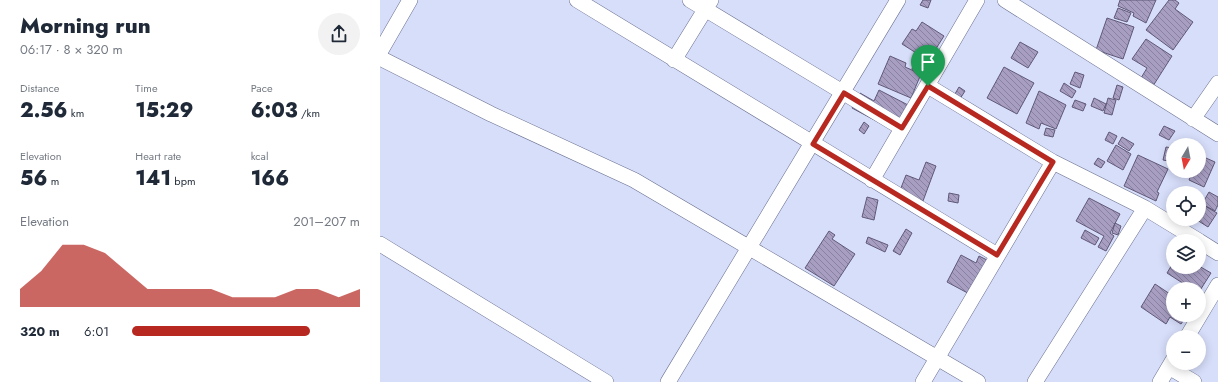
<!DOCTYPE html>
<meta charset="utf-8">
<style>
body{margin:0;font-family:Jost,sans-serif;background:#f2f2f3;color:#1f2937;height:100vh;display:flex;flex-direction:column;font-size:15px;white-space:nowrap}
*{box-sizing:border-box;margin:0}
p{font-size:13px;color:#747a83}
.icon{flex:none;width:22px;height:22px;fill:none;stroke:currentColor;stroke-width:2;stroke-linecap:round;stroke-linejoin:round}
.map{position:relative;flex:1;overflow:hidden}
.panel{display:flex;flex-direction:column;background:#fff;width:380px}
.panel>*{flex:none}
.needle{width:26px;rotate:190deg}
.tools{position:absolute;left:786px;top:138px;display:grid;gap:8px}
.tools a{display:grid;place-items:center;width:40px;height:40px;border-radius:50%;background:#fff;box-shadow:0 2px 10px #0003;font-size:20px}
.pin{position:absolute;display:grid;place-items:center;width:34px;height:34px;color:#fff;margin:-41px -17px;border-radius:50% 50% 50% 0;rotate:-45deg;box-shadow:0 0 4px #0007}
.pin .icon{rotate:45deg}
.round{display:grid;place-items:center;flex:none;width:42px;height:42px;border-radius:21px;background:#f2f2f3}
.headline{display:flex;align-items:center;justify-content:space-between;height:68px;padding:0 20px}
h1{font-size:22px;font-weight:800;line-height:30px}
.figures{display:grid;grid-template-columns:repeat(3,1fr);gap:6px;height:68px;padding:4px 20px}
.figures div{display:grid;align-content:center}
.figures b{font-size:20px;font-weight:800}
.figures small{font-size:11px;font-weight:400}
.figures p{font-size:11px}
.chart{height:112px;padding:8px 20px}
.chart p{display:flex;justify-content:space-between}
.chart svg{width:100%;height:72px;margin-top:4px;fill:#b62820;opacity:.7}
ul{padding:0 20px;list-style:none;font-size:13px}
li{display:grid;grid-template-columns:64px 48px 1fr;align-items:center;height:30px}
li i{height:10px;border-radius:5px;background:#b62820}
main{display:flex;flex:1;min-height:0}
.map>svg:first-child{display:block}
.building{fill:url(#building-back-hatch);stroke:#605876}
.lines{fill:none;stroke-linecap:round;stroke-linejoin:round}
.minor-casing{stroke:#69708f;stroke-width:16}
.minor{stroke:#fff;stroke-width:15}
.route-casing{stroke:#fff;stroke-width:8}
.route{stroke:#b62820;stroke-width:5}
</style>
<main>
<section class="panel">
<div class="headline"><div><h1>Morning run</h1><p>06:17 · 8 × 320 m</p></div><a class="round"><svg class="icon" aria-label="share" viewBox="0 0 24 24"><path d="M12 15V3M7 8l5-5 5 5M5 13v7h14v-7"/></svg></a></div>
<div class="figures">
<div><p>Distance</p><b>2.56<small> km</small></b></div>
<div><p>Time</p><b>15:29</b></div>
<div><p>Pace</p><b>6:03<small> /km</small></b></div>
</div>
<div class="figures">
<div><p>Elevation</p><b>56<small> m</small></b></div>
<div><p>Heart rate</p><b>141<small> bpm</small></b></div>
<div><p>kcal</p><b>166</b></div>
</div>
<div class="chart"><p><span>Elevation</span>201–207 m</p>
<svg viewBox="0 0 160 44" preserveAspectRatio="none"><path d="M0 44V33L10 22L20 6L30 6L40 11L50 22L60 33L70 33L80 33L90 33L100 38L110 38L120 38L130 33L140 33L150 38L160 33V44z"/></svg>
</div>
<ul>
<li><b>320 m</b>6:01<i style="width:78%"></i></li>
</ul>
</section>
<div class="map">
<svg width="838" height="382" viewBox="0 0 838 382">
<defs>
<pattern id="building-back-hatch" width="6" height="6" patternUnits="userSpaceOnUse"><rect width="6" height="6" fill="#a79ec2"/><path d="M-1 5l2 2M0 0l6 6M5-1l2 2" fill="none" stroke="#88819f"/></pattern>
</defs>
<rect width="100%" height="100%" fill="#d7defa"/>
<!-- building -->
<path class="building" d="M543,0H551L548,8L540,5Z
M740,0H776L766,23L753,16L754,13L738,6Z
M789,0H795L799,3L795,9L813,22L793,50L766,30Z
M738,8L751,13L747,22L734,18Z
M727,18L754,27L743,59L716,50Z
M542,22L564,36L552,55L545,50L541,56L522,44L532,29L536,31Z
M766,39L792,56L773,86L761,78L767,68L752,59Z
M640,42L658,52L648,68L631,58Z
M510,56L526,63L525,67L541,74L531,98L498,84Z
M534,62L546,67L544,73L532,69Z
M624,67L654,83L637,114L607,98Z
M695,72L704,75L700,88L690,84Z
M684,83L696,91L692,98L680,91Z
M737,85L743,87L739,100L733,98Z
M579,87L585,91L578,102L572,99Z
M499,90L528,105L513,130L472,108L480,93L494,101Z
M659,91L686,105L676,129L661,123L659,129L646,123Z
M714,98L726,104L723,111L711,106Z
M728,98L736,100L732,115L724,113Z
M695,100L706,104L703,111L692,107Z
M484,122L489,126L484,134L479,130Z
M784,126L795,131L789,140L779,135Z
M666,128L675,130L673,137L664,135Z
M729,132L737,136L733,144L725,140Z
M742,137L754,144L749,151L738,144Z
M736,145L751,154L743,170L727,161Z
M786,147L793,148V162L783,160Z
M758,155L788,169L777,192L779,193L776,201L744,186Z
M819,155L835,162L824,187L809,180L812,173L807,171H819Z
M718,158L725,162L721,168L714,164Z
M546,162L556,166L543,201L519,193L526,175L539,180Z
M829,192L838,197V205L835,211L822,204Z
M569,193L579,195L578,203L568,201Z
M487,197L498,200L494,220L482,217Z
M709,198L740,214L730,233L734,236L726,251L718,247L724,236L696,221Z
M825,206L837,213L828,227L817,220L819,219Z
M735,223L741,226L738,235L732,233Z
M526,229L532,233L520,255L513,251Z
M705,230L719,238L715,245L701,238Z
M449,231L455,235L452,239L475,254L454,286L425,268Z
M488,237L508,245L505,252L486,243Z
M581,255L596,263L599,256L615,264L597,298L567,282Z
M793,263V267L819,266L831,273L819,292V289H812L787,273Z
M775,284L793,296V315H807L801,324L790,317L786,324L761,307Z"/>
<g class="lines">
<defs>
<path id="minor" d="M197,0L617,255
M310,0L522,128
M625,0L838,134
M0,52L30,0
M0,58L111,114L254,180L598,382
M294,60L331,0
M548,86L673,162L765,208L819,241
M813,119L838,83
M492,180L597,0
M819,241L838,253
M0,244L226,382
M807,337L838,285
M789,367L814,382
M288,382L518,0
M543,382L673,162
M655,382L765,208
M780,382L793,360"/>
</defs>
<!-- minor casing -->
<use href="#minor" class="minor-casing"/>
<!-- minor -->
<use href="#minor" class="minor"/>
</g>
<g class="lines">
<defs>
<path id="route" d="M548,86L673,162L617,255L433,144L464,93L522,128Z"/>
</defs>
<!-- route casing -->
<use href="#route" class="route-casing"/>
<!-- route -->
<use href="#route" class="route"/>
</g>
</svg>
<div class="tools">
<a><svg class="needle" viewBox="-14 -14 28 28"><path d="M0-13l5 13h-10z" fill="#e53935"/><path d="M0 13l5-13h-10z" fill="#747a83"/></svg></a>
<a><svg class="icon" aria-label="locate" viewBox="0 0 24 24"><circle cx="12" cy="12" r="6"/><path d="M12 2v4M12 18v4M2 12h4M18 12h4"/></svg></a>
<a><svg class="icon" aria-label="layers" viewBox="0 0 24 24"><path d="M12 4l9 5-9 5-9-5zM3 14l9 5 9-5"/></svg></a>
<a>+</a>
<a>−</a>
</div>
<div class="pin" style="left:548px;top:86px;background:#1e9e55"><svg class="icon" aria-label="arrive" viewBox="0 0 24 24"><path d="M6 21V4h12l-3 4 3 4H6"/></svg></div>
</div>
</main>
